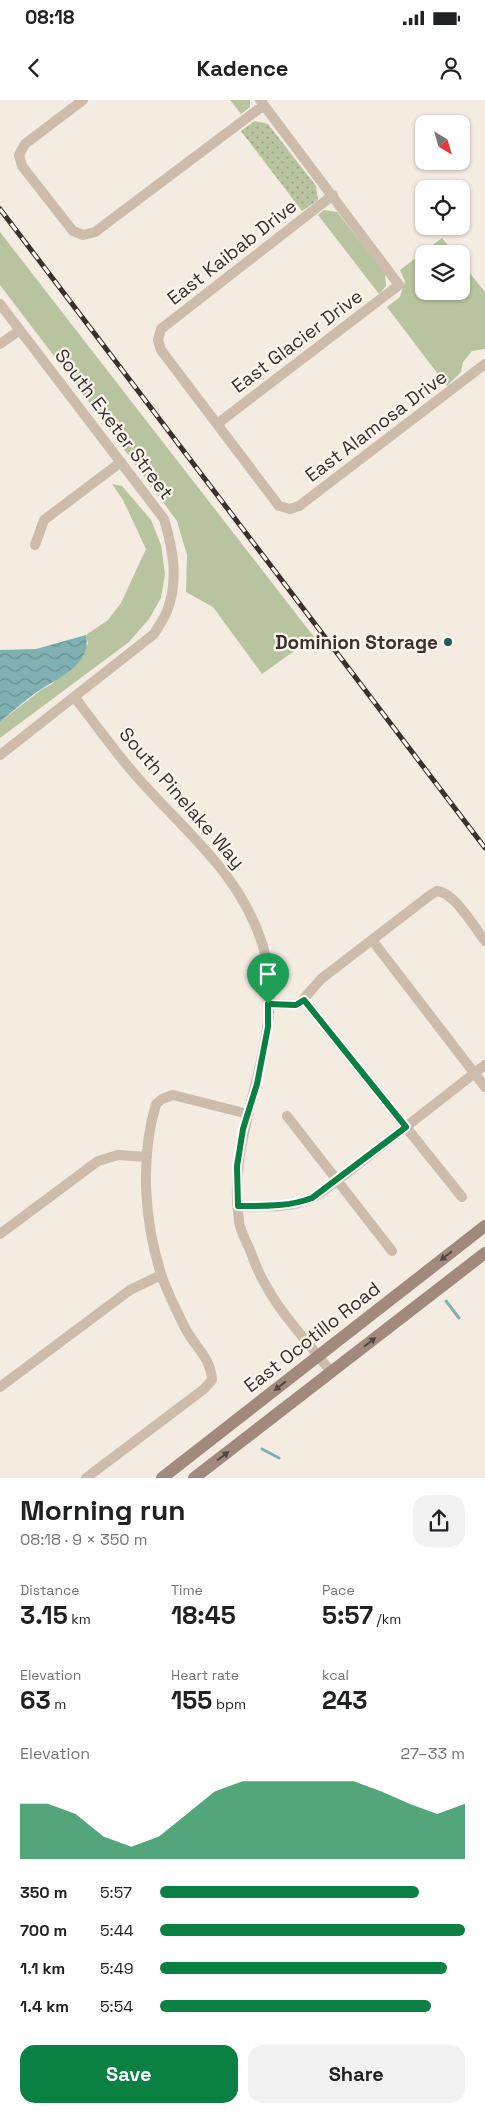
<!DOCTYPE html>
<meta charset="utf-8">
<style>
body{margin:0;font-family:"Space Grotesk",sans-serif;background:#f2f2f2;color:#202124;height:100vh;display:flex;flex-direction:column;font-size:19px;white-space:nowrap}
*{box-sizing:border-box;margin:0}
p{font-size:16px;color:#757577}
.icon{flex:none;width:28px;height:28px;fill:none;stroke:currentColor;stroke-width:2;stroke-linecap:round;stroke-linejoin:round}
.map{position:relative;height:1378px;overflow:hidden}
.details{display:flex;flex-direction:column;background:#fff;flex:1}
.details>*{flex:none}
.needle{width:32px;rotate:143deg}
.tools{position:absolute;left:415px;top:15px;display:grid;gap:10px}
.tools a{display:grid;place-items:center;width:55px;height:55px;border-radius:10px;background:#fff;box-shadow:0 1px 4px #0004;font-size:25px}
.pin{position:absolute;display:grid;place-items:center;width:42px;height:42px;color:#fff;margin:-51px -21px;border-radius:50% 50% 50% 0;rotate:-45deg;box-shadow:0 0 5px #0007}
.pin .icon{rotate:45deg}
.round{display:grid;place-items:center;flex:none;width:52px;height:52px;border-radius:15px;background:#f2f2f2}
.summary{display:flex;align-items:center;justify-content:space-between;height:85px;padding:0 20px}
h1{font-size:28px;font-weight:800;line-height:38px}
.metrics{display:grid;grid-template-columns:repeat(3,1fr);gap:8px;height:85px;padding:5px 20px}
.metrics div{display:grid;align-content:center}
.metrics b{font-size:25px;font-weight:800}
.metrics small{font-size:14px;font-weight:400}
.metrics p{font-size:14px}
.chart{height:140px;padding:10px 20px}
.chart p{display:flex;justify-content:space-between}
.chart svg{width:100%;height:90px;margin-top:5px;fill:#0b8043;opacity:.7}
.cta{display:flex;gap:10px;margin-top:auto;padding:10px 20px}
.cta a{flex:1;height:58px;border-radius:15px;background:#0b8043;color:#fff;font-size:20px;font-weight:800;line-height:58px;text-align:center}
.cta a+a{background:#f2f2f2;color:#202124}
ul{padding:0 20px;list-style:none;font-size:16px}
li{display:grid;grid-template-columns:80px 60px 1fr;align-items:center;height:38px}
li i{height:12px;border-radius:6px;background:#0b8043}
.status{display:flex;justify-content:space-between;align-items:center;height:35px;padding:0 25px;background:#fff;direction:ltr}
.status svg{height:14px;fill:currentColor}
header{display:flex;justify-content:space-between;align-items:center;height:65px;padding:0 20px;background:#fff;font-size:22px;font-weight:800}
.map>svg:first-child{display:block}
.grass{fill:url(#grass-dots)}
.park{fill:#b8c4a0}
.water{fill:url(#water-waves)}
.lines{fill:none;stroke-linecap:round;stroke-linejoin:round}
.stream{stroke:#7fb0b2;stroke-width:3}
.street{stroke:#cdbbac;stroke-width:10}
.secondary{stroke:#a18a7d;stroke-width:12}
.rail-casing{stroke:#3b302b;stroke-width:5}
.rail{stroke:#fbf5ee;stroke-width:3;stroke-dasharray:9;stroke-linecap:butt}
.oneway{fill:#544640}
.route-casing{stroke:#fff;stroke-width:10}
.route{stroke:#0b8043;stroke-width:6}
.poi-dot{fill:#1f5a5e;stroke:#fbf5ee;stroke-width:2}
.labels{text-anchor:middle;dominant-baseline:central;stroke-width:4.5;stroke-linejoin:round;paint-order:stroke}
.street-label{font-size:19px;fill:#3b302b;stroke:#fbf5ee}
.poi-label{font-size:19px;font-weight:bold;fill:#3b302b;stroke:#fbf5ee;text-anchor:end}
</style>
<div class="status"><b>08:18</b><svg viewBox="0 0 49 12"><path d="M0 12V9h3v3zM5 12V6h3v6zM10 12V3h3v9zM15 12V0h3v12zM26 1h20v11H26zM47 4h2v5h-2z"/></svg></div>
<header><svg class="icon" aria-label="back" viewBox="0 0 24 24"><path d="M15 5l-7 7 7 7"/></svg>Kadence<svg class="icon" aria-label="person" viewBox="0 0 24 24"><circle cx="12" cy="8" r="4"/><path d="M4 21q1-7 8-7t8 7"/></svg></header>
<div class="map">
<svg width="485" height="1378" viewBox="0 0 485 1378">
<defs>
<pattern id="grass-dots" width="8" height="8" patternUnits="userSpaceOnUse" patternTransform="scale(1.25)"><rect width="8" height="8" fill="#b8c4a0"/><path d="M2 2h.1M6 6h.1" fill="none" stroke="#97a083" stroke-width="1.8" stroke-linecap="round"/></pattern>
<pattern id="water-waves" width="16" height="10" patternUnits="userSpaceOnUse" patternTransform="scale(1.25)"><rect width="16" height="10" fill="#7fb0b2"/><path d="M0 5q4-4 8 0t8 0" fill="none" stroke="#699091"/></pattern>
</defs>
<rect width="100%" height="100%" fill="#f4ebe1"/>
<!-- grass -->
<path class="grass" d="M255,21L268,24L316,86L318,100L302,111L241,31Z"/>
<!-- park -->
<path class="park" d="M230,0H250V7L241,14Z
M324,110L337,112L385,173L386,186L379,194L318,115Z
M0,132L314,537L262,574L213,507L186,492L187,455L177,421L86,298L0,185Z
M442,138L455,154H424V191H461V162L485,192V249L472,251L463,262L461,272L447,286L387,207L400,197L405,181L400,170Z
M112,384L122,386L151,420L161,445L165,474L161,498L149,519L129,542L0,638V622L41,590L52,584L88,544L86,535L108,520L121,503L146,449L123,400Z"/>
<!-- water -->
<path class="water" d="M86,535C92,564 60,577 40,590C26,599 13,611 0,622V550L36,549Z"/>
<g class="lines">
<!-- stream -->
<path class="stream" d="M446,1201L459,1218
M262,1349L279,1358"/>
<!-- street -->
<path class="street" d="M83,0L25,44L19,55L22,66L73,131L83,135L95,132L264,5
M333,95L161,229L158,240L161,250L279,406L290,409L299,406L485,264
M0,204L164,419C173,449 179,480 167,511C164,519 158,527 154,534L0,655
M0,244L20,230
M217,324L399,185L260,0
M35,445L44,420L121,362
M75,598C94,622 112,648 132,671C180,728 238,769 262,843C292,937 224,1027 239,1121C240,1131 246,1141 250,1150C254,1161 258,1172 264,1182C281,1215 309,1243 331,1272
M372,840L485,987
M304,900L462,1097
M269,904L296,905L300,903L321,879L429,796L437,791C454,792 475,828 485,841
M287,1016L392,1151
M238,1106C262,1106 289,1109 312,1098C321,1094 330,1086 338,1080L485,965
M0,1134L98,1061L118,1055L147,1057
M0,1287L130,1190L161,1175
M86,1378L204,1289L212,1280C211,1257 193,1245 184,1226C176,1209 167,1192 161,1174C144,1120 140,1058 156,1004L162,999L173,995L248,1014"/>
<!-- secondary -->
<path class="secondary" d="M162,1378L485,1126
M194,1378L485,1153"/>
<defs>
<path id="rail" d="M0,109L485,748"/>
</defs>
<!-- rail casing -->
<use href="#rail" class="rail-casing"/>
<!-- rail -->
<use href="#rail" class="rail"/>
</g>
<!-- one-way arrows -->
<defs><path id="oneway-solid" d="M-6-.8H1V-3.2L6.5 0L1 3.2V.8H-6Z" transform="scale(1.25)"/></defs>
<g class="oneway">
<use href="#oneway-solid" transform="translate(446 1156) rotate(142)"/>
<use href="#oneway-solid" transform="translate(370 1242) rotate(-38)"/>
<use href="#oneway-solid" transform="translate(280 1286) rotate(142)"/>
<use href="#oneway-solid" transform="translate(223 1356) rotate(-37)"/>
</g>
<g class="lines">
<defs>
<path id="route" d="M304,900L406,1027L312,1098C288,1107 264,1106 238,1106L237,1066L243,1029L257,984L268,927V904L296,905Z"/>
</defs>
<!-- route casing -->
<use href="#route" class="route-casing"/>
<!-- route -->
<use href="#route" class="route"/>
</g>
<!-- markers -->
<circle class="poi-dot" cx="448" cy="542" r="5"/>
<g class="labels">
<!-- street labels -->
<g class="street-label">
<text transform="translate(232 152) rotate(-38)">East Kaibab Drive</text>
<text transform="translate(297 241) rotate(-37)">East Glacier Drive</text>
<text transform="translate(114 324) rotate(53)">South Exeter Street</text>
<text transform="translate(376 326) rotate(-37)">East Alamosa Drive</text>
<text transform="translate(182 698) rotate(49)">South Pinelake Way</text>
<text transform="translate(312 1237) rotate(-38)">East Ocotillo Road</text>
</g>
<!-- poi labels -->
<g class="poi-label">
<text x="438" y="542">Dominion Storage</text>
</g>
</g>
</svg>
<div class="tools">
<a><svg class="needle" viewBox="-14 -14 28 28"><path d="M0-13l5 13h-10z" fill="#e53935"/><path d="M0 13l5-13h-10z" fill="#757577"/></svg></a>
<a><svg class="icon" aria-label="locate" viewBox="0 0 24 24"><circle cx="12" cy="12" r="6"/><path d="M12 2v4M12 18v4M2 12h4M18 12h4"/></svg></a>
<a><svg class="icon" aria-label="layers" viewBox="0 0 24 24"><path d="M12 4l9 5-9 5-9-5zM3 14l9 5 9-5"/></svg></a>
</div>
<div class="pin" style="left:268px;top:904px;background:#1e9e55"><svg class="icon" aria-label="arrive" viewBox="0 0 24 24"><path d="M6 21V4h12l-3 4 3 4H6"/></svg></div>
</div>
<section class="details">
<div class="summary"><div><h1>Morning run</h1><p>08:18 · 9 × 350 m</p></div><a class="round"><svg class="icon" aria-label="share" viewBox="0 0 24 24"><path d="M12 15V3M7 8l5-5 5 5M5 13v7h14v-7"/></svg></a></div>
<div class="metrics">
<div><p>Distance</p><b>3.15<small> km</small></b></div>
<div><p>Time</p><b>18:45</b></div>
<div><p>Pace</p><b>5:57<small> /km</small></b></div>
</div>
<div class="metrics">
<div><p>Elevation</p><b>63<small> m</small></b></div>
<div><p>Heart rate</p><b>155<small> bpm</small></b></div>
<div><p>kcal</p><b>243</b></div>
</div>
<div class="chart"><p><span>Elevation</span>27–33 m</p>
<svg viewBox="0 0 160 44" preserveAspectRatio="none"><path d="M0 44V17L10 17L20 22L30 33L40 38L50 33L60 22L70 11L80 6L90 6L100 6L110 6L120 6L130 11L140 17L150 22L160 17V44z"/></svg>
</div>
<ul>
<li><b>350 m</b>5:57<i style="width:85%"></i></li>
<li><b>700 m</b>5:44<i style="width:100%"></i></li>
<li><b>1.1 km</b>5:49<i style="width:94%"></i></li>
<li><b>1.4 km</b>5:54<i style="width:89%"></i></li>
</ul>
<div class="cta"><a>Save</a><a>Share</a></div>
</section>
